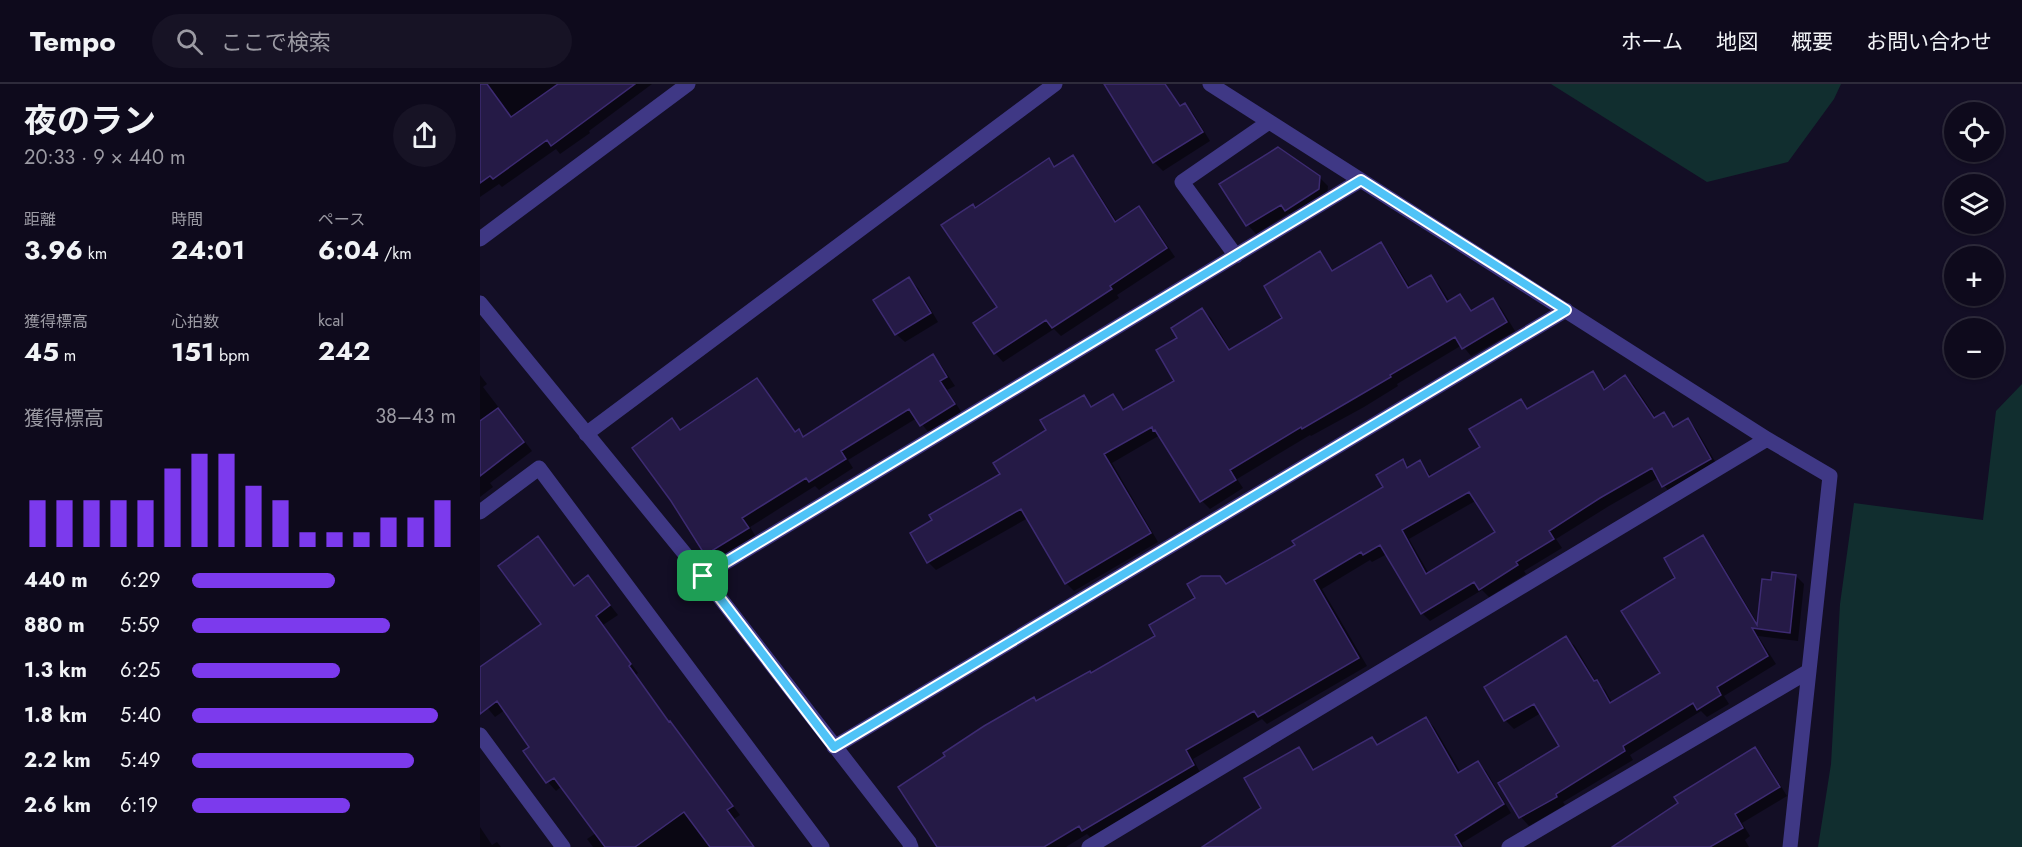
<!DOCTYPE html>
<html lang="ja">
<meta charset="utf-8">
<style>
body{margin:0;font-family:Jost,"Noto Sans JP",sans-serif;background:#171325;color:#f1f3f6;height:100vh;display:flex;flex-direction:column;font-size:22px;white-space:nowrap}
*{box-sizing:border-box;margin:0}
p{font-size:20px;color:#9b9aa3}
.icon{flex:none;width:33px;height:33px;fill:none;stroke:currentColor;stroke-width:2;stroke-linecap:round;stroke-linejoin:round}
.map{position:relative;flex:1;overflow:hidden}
.details{display:flex;flex-direction:column;background:#0e0a1c;width:480px}
.details>*{flex:none}
.fabs{position:absolute;left:1464px;top:18px;display:grid;gap:12px}
.fabs a{display:grid;place-items:center;width:60px;height:60px;border-radius:50%;background:#0e0a1c;box-shadow:0 2px 4px #0004,0 0 0 2px #2e2b3b;font-size:30px}
.pin{position:absolute;display:grid;place-items:center;width:51px;height:51px;color:#fff;margin:-26px;border-radius:12px;box-shadow:0 3px 9px #0006}
.round{display:grid;place-items:center;flex:none;width:63px;height:63px;border-radius:32px;background:#171325}
.overview{display:flex;align-items:center;justify-content:space-between;height:102px;padding:0 24px}
h1{font-size:33px;font-weight:700;line-height:45px}
.stats{display:grid;grid-template-columns:repeat(3,1fr);gap:9px;height:102px;padding:6px 24px}
.stats div{display:grid;align-content:center}
.stats b{font-size:26px;font-weight:700}
.stats small{font-size:16px;font-weight:400}
.stats p{font-size:16px}
.chart{height:168px;padding:12px 24px}
.chart p{display:flex;justify-content:space-between}
.chart svg{width:100%;height:108px;margin-top:6px;stroke:#7c3aed;stroke-width:6}
ul{padding:0 24px;list-style:none;font-size:20px}
li{display:grid;grid-template-columns:96px 72px 1fr;align-items:center;height:45px}
li i{height:15px;border-radius:8px;background:#7c3aed}
header{display:flex;align-items:center;gap:36px;box-sizing:border-box;height:84px;padding:0 30px;background:#0e0a1c;border-bottom:2px solid #2e2b3b}
header strong{font-size:28px}
nav{display:flex;gap:33px;margin-inline-start:auto;font-size:21px}
.search{width:420px;height:54px;background:#171325;display:flex;align-items:center;gap:15px;box-sizing:border-box;padding:0 21px;border-radius:33px;color:#9b9aa3;font-size:22px}
main{display:flex;flex:1;min-height:0}
.map>svg:first-child{display:block}
.green{fill:#112e2f}
.shadow{fill:#0007;fill-rule:evenodd}
.building{fill:#251a46;stroke:#3d2b72;stroke-width:1.5;fill-rule:evenodd}
.lines{fill:none;stroke-linecap:round;stroke-linejoin:round}
.minor{stroke:#3f3885;stroke-width:15}
.route-casing{stroke:#fff;stroke-width:12}
.route{stroke:#4fc3f7;stroke-width:8}
</style>
<header>
<strong>Tempo</strong>
<div class="search"><svg class="icon" aria-label="search" viewBox="0 0 24 24"><circle cx="10" cy="10" r="6"/><path d="M15 15l6 6"/></svg>ここで検索</div>
<nav><a>ホーム</a><a>地図</a><a>概要</a><a>お問い合わせ</a></nav>
</header>
<main>
<section class="details">
<div class="overview"><div><h1>夜のラン</h1><p>20:33 · 9 × 440 m</p></div><a class="round"><svg class="icon" aria-label="share" viewBox="0 0 24 24"><path d="M12 15V3M7 8l5-5 5 5M5 13v7h14v-7"/></svg></a></div>
<div class="stats">
<div><p>距離</p><b>3.96<small> km</small></b></div>
<div><p>時間</p><b>24:01</b></div>
<div><p>ペース</p><b>6:04<small> /km</small></b></div>
</div>
<div class="stats">
<div><p>獲得標高</p><b>45<small> m</small></b></div>
<div><p>心拍数</p><b>151<small> bpm</small></b></div>
<div><p>kcal</p><b>242</b></div>
</div>
<div class="chart"><p><span>獲得標高</span>38–43 m</p>
<svg viewBox="0 0 160 44" preserveAspectRatio="none"><path d="M5 44V25M15 44V25M25 44V25M35 44V25M45 44V25M55 44V12M65 44V6M75 44V6M85 44V19M95 44V25M105 44V38M115 44V38M125 44V38M135 44V32M145 44V32M155 44V25"/></svg>
</div>
<ul>
<li><b>440 m</b>6:29<i style="width:54%"></i></li>
<li><b>880 m</b>5:59<i style="width:75%"></i></li>
<li><b>1.3 km</b>6:25<i style="width:56%"></i></li>
<li><b>1.8 km</b>5:40<i style="width:93%"></i></li>
<li><b>2.2 km</b>5:49<i style="width:84%"></i></li>
<li><b>2.6 km</b>6:19<i style="width:60%"></i></li>
</ul>
</section>
<div class="map">
<svg width="1542" height="763" viewBox="0 0 1542 763">
<rect width="100%" height="100%" fill="#130e25"/>
<!-- green -->
<path class="green" d="M1071,0H1361L1354,15L1308,78L1227,98Z
M1542,300V763H1338L1351,680L1360,520L1374,419L1503,436L1516,327Z"/>
<!-- shadow -->
<path class="shadow" d="M0,0H172L109,47L110,49L80,70L76,65L22,103L19,100L0,113Z
M626,0H685L702,23L705,21L713,29L730,57L683,87L674,78Z
M593,73L601,82L637,138L658,124L667,132L695,173L637,211L639,214L581,252L574,245L523,278L515,269L519,224L496,125L569,76L576,83Z
M839,93L848,102L847,113L814,134L809,129L776,150L768,141L741,101Z
M901,160L909,169L931,205L951,193L959,201L970,218L980,212L993,228L1013,216L1021,224L1035,247L991,272L982,261L917,300L918,302L884,323L831,352L830,351L757,395L763,404L730,425L722,417L680,351L632,379L678,458L594,507L586,499L548,434L456,486L448,478L523,391L603,313L613,323L633,312L645,327L697,297L699,255L722,226L731,234L751,267L804,235L839,169L854,187Z
M429,195L438,204L458,238L425,258L416,250Z
M453,272L461,281L475,302L467,306L482,329L449,349L437,334L368,376L373,384L339,406L335,402L270,443L276,453L235,479L226,470L193,416L192,336L202,347L277,296L285,304L316,349L318,347L325,354Z
M1113,289L1126,306L1145,293L1154,301L1176,334L1184,330L1195,343L1208,336L1216,345L1239,384L1191,410L1178,394L1129,422L1076,455L1082,464L1044,487L1046,490L1009,513L1002,506L950,537L942,529L907,470L892,478L890,476L842,505L887,582L787,640L782,635L713,675L721,690L611,754L607,750L586,763H459L557,618L612,590L678,552L740,493L747,501L817,461L905,403L923,377L930,384L940,378L952,393L1002,364L1041,317L1049,325ZM997,416L1017,448L949,490L929,455Z
M0,291L7,300L3,303L52,367L10,399L13,403L0,413Z
M1223,453L1231,462L1278,540L1292,497L1316,492L1324,500L1318,557L1278,552L1296,580L1244,612L1249,620L1227,633L1221,627L1150,671L1153,676L1083,718L1085,721L1049,742L1041,733L1020,699L1082,663L1061,629L1034,645L1025,636L1086,554L1095,562L1116,598L1125,606L1133,620L1182,590L1197,494Z
M58,454L95,502L108,493L138,531L123,541L158,589L156,591L191,640L260,731L254,735L275,763H113L107,755L116,749L82,702L76,707L68,698L45,667L51,663L25,626L15,633L0,615V585L63,540Z
M945,634L954,643L981,689L998,679L1006,687L1031,729L982,759L984,763H739L783,724L818,665L835,686L892,655L899,662Z
M1275,665L1283,673L1307,712L1262,739L1270,752L1265,756L1269,763H1135L1200,720Z
M0,743L12,761L17,758L21,763H0Z"/>
<!-- building -->
<path class="building" d="M0,0H7L31,33L78,0H155L71,62L67,56L13,95L10,92L0,99Z
M624,0H685L700,22L705,19L723,48L673,79Z
M798,63L840,92L839,105L805,127L801,121L766,142L739,100Z
M593,71L635,138L659,122L687,164L630,202L632,205L572,244L566,236L514,270L493,239L517,223L461,141L493,120L495,124L569,74L574,83Z
M901,158L928,204L951,191L967,218L980,210L991,227L1013,214L1027,238L982,265L975,253L910,291L911,293L875,314L822,345L821,343L750,386L756,396L720,418L675,346L673,347L672,343L624,370L671,449L585,500L541,425L447,479L430,449L452,436L449,431L520,390L513,379L566,346L560,336L604,311L611,323L633,310L643,326L694,297L676,266L697,254L691,244L722,224L749,266L802,234L784,202L840,167L852,187Z
M429,193L451,229L415,251L393,216Z
M453,270L467,293L460,297L475,320L440,342L429,325L361,367L366,375L329,398L326,394L262,434L269,444L225,471L191,417L152,364L192,334L200,346L277,294L315,348L319,345L323,353Z
M1113,287L1124,306L1145,291L1174,334L1184,328L1193,343L1208,334L1231,375L1182,403L1172,384L1120,414L1069,447L1074,455L1036,478L1038,481L999,506L994,498L941,530L900,461L883,471L881,468L834,496L879,574L778,633L774,627L706,666L714,681L602,747L599,742L564,763H457L418,703L465,672L463,669L504,642L554,613L556,617L610,587L611,589L675,552L669,541L715,514L707,500L721,492H740L746,500L815,461L812,457L903,403L896,391L923,375L927,384L940,376L949,393L1000,363L989,345L1041,315L1047,325ZM989,408L1015,448L946,490L922,446Z
M18,324L44,358L0,392V337Z
M1223,451L1277,541L1282,495L1291,496L1292,488L1316,491L1310,549L1272,544L1288,572L1237,603L1241,611L1217,626L1213,619L1143,662L1145,667L1076,710L1077,713L1039,734L1018,699L1079,662L1054,620L1024,637L1004,603L1086,552L1114,597L1117,596L1130,619L1180,589L1141,527L1195,494L1184,474Z
M58,452L94,502L108,491L130,521L116,532L151,580L149,582L189,638L190,637L253,722L247,726L274,763H230L204,728L155,763H125L74,694L66,699L43,667L49,663L17,617L0,630V583L61,540L18,482Z
M946,633L978,689L998,677L1024,720L975,751L982,763H722L781,724L764,694L819,663L833,686L892,653L897,661Z
M1275,663L1300,703L1255,730L1263,744L1230,763H1132L1198,719L1194,713Z"/>
<g class="lines">
<!-- minor -->
<path class="minor" d="M730,0L1287,355L1350,392L1310,763
M0,155L208,0
M756,172L702,98L789,38
M0,219L223,492L429,758L431,763
M106,350L575,0
M0,428L59,384L342,763
M223,492L881,96
M0,651L83,763
M354,663L1086,226
M609,763L1287,355
M1029,763L1329,587"/>
</g>
<g class="lines">
<defs>
<path id="route" d="M881,96L1086,226L354,663L223,492Z"/>
</defs>
<!-- route casing -->
<use href="#route" class="route-casing"/>
<!-- route -->
<use href="#route" class="route"/>
</g>
</svg>
<div class="fabs">
<a><svg class="icon" aria-label="locate" viewBox="0 0 24 24"><circle cx="12" cy="12" r="6"/><path d="M12 2v4M12 18v4M2 12h4M18 12h4"/></svg></a>
<a><svg class="icon" aria-label="layers" viewBox="0 0 24 24"><path d="M12 4l9 5-9 5-9-5zM3 14l9 5 9-5"/></svg></a>
<a>+</a>
<a>−</a>
</div>
<div class="pin" style="left:223px;top:492px;background:#1e9e55"><svg class="icon" aria-label="arrive" viewBox="0 0 24 24"><path d="M6 21V4h12l-3 4 3 4H6"/></svg></div>
</div>
</main>
